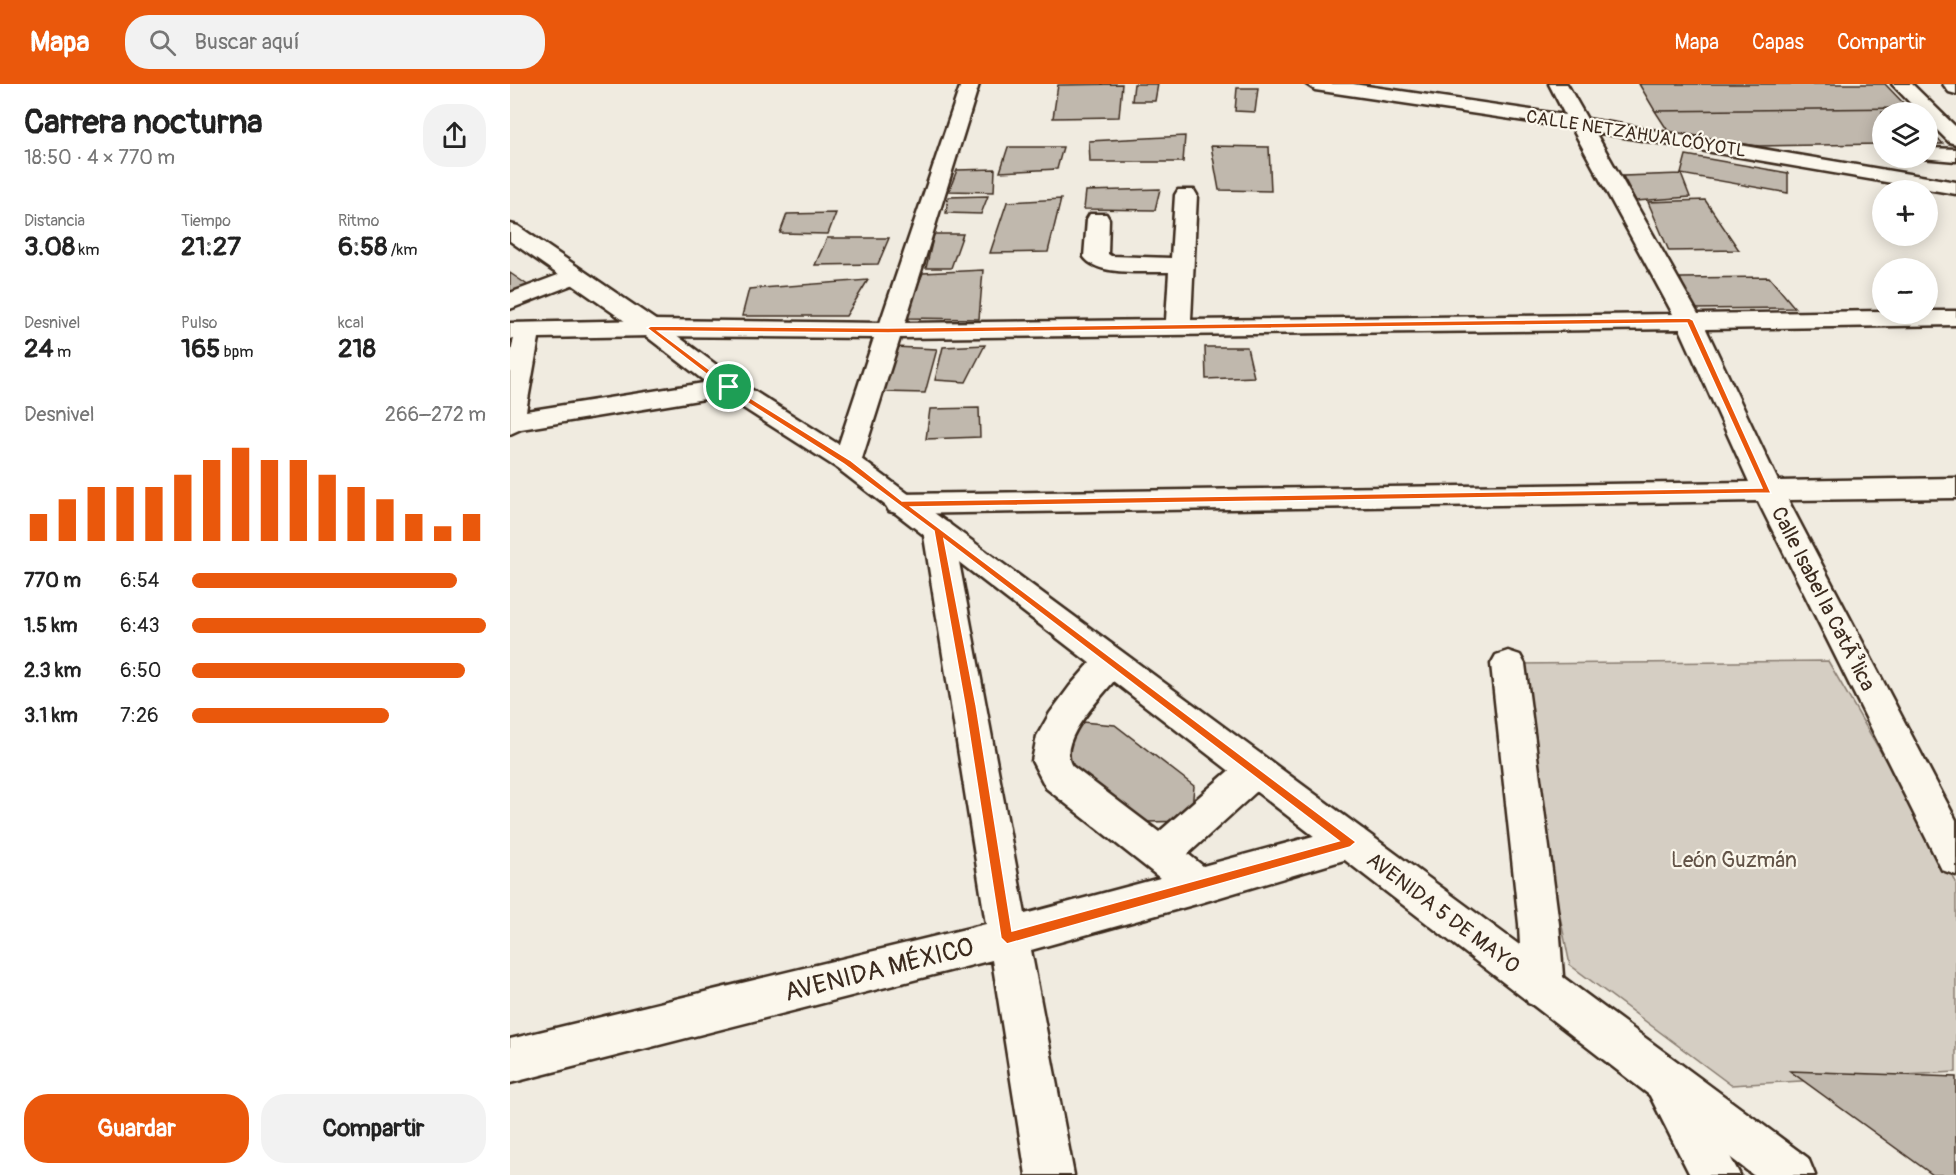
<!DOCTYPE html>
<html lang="es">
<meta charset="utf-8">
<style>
body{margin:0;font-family:Pangolin,sans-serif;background:#f2f2f2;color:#222;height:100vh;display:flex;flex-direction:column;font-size:22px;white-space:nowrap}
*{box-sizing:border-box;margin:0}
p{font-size:20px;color:#767676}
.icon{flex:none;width:33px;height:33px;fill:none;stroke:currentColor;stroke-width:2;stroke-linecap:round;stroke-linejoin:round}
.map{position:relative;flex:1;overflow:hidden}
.side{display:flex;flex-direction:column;background:#fff;width:510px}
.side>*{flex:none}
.controls{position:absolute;left:1362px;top:18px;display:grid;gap:12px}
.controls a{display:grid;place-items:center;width:66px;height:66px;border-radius:50%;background:#fff;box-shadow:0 3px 15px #0003;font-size:30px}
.pin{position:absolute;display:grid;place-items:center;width:51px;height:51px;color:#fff;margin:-26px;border:3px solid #fff;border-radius:50%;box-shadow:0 2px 6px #0007}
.round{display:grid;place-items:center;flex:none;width:63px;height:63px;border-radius:24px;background:#f2f2f2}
.summary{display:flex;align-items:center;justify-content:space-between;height:102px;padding:0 24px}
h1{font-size:33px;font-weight:800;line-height:45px}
.metrics{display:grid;grid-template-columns:repeat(3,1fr);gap:9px;height:102px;padding:6px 24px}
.metrics div{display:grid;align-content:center}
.metrics b{font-size:26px;font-weight:800}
.metrics small{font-size:16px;font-weight:400}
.metrics p{font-size:16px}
.chart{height:168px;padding:12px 24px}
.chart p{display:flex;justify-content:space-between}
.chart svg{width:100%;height:108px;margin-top:6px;stroke:#ea580c;stroke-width:6}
.button{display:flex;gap:12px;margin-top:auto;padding:12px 24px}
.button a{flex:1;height:69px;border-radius:24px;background:#ea580c;color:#fff;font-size:24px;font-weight:800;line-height:69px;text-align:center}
.button a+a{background:#f2f2f2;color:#222}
ul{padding:0 24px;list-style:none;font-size:20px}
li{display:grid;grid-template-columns:96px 72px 1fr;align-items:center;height:45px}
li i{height:15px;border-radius:8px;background:#ea580c}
header{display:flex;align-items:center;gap:36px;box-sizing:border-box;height:84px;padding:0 30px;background:#ea580c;color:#fff}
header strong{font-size:28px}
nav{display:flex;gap:33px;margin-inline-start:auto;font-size:21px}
.search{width:420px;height:54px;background:#f2f2f2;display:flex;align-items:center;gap:15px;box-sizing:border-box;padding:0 21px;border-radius:24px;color:#767676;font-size:22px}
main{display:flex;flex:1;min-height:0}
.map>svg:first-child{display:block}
.green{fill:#d5cec3;stroke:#887c70;stroke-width:1.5}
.building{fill:#c0b8ad;stroke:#3b2a1e;stroke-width:1.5}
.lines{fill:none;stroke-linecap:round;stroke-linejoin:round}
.minor-casing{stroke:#3b2a1e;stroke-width:5}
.major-casing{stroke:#3b2a1e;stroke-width:5}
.minor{fill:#fbf7ec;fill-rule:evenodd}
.major{fill:#fbf7ec;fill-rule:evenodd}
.route{fill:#ea580c;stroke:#fff;stroke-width:1.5;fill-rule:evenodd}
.labels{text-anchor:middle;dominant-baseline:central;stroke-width:4.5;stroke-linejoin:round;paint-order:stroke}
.far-street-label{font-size:18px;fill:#3b2a1e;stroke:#fbf7ec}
.street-label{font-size:21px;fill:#3b2a1e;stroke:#fbf7ec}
.park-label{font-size:21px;fill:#625347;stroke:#fbf7ec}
.near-street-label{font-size:26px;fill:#3b2a1e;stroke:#fbf7ec}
</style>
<header>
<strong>Mapa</strong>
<div class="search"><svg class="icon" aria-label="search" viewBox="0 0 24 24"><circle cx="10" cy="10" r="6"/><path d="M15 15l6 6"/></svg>Buscar aquí</div>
<nav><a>Mapa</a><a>Capas</a><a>Compartir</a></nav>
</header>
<main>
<section class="side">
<div class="summary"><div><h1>Carrera nocturna</h1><p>18:50 · 4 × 770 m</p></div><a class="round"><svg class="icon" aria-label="share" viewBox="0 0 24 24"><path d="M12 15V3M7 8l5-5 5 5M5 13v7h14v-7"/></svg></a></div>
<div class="metrics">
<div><p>Distancia</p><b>3.08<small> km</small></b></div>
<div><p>Tiempo</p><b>21:27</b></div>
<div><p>Ritmo</p><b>6:58<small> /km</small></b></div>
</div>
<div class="metrics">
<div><p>Desnivel</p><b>24<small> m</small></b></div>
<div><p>Pulso</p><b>165<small> bpm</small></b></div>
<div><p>kcal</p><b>218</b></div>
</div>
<div class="chart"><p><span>Desnivel</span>266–272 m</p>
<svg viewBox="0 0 160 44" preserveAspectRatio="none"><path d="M5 44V33M15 44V27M25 44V22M35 44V22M45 44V22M55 44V17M65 44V11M75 44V6M85 44V11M95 44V11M105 44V17M115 44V22M125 44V27M135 44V33M145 44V38M155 44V33"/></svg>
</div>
<ul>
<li><b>770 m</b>6:54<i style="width:90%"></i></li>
<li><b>1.5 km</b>6:43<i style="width:100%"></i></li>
<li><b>2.3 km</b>6:50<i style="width:93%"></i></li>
<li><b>3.1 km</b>7:26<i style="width:67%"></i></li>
</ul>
<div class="button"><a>Guardar</a><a>Compartir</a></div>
</section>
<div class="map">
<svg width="1446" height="1091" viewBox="0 0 1446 1091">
<rect width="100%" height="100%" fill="#f0ebe0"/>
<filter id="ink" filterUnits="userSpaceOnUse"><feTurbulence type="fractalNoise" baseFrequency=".0167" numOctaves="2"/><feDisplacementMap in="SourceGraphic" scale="12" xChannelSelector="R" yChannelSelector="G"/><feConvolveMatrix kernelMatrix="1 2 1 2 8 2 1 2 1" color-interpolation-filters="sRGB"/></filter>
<g filter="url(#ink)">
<!-- green -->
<path class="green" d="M1318,577L1446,798V988L1221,1001L1060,881L998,580Z"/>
<!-- building -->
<path class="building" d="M612,0L609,33L543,34L548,1Z
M624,0H648L645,17H622Z
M1129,0H1375L1398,24L1145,27Z
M727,4H748L745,28L725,27Z
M1398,24L1403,28H1372V60L1249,62L1160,50L1145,27Z
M1418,43L1433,60H1418Z
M675,52L673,78H580L579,57Z
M701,62L759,63L761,107L709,106Z
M498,63H553L547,85L490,88Z
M1176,71L1278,89V109L1171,90Z
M485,85L484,108L439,107L447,86Z
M1171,90L1180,113L1126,117L1113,92Z
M650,105L645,126L574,125L576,107Z
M478,112L471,130L436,129L438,113Z
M551,115L538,168L480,169L497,118Z
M1195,116L1229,166L1159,167L1138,118Z
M326,129L318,150L270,149L277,130Z
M424,150H453L441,184H416Z
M317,154H379L368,180L305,181Z
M473,186L469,235L394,234L413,189Z
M0,189L22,204L0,213Z
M1259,193L1285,224L1183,225L1170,194Z
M358,196L336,232H232L239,205Z
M475,261L456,298L425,296L433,263Z
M384,263L427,265L415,309L374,308Z
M695,263H737L744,293L696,295Z
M469,324L470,353L416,355L420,325Z
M561,637L605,641L684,702L681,737L637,738L553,674Z
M1280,987L1446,993V1091H1423Z"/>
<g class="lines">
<defs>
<path id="minor" d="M451,0H469L395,239L656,236L659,188C637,187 588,193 574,173L577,135L580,130H596L599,135L598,170L601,172L661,174L665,111L668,106H684L687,111L681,236L1163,230L1062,44L805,6L796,0H843L1055,31L1039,0H1057L1077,35L1446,98V110L1085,48L1188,230L1372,227L1418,230V227H1446V241L1196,245L1268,397L1446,394V414L1278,416L1446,736V791L1432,786L1248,417L390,430L379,427L375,420L379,413L390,410L1239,398L1170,245L390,254L351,378L347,384L337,387L327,384L323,378L364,254L141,252L29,254L16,327L219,295L228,297L232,303L228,309L219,311L11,345L0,350V273L4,254L0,255V239L141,236L370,239Z
M1382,0H1402L1446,43V60L1439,58L1418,37V28H1409Z
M1433,0H1446V10L1439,8Z
M1418,64L1446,65V77L1411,74H1418Z
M64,185L72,187L76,192L72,197L0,225V209Z
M428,436L439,439L443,446L515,830L650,794L536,704L522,677L527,652L540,629L560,602L588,570L600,566L612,570L617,579C604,603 543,654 562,682L649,748L731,676L744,672L757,676L762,687L757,698L678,770L693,782L840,742L854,746L859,758L854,770L690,819L521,866L564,1091H516L482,876L0,999V955L476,840L413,446L417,439Z
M998,567L1010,571L1015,580L1049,840L1054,905L1048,919L1033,925L1018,919L1012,905L1009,840L981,580L986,571Z
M1157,980L1173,986L1230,1091H1180L1135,1002L1141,986Z"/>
<path id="major" d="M0,140L8,142L150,239L228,297L347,372L1298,1074L1305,1091H1243L327,384L210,309L132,249L0,157Z"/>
</defs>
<!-- minor casing -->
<use href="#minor" class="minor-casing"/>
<!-- major casing -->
<use href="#major" class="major-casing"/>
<!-- minor -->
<use href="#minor" class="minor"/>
<!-- major -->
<use href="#major" class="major"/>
</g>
</g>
<!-- route -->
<path class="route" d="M1179,234L1183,236L1261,409L401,423L846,758L840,763L497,860L491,854L455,621L424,447L334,380L216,305L137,244L141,242L378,244ZM1177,239L1252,404L392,417L340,376L221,302L148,247L378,249ZM434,455L829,757L502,847L466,621Z"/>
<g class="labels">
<!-- far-street labels -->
<g class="far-street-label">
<text transform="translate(1126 50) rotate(9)">CALLE NETZAHUALCÓYOTL</text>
</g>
<!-- street labels -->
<g class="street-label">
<text transform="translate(1313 515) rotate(63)">Calle Isabel la CatÃ³lica</text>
<text transform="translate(933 829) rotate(37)">AVENIDA 5 DE MAYO</text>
</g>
<!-- park labels -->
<g class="park-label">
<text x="1224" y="776">León Guzmán</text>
</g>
<!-- near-street labels -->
<g class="near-street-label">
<text transform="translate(369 886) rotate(-14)">AVENIDA MÉXICO</text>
</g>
</g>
</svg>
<div class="controls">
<a><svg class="icon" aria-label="layers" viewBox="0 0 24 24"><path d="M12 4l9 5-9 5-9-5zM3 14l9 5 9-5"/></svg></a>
<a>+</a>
<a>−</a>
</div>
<div class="pin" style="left:219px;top:303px;background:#1e9e55"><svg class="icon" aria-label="arrive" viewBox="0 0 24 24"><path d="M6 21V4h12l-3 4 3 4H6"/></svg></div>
</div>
</main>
